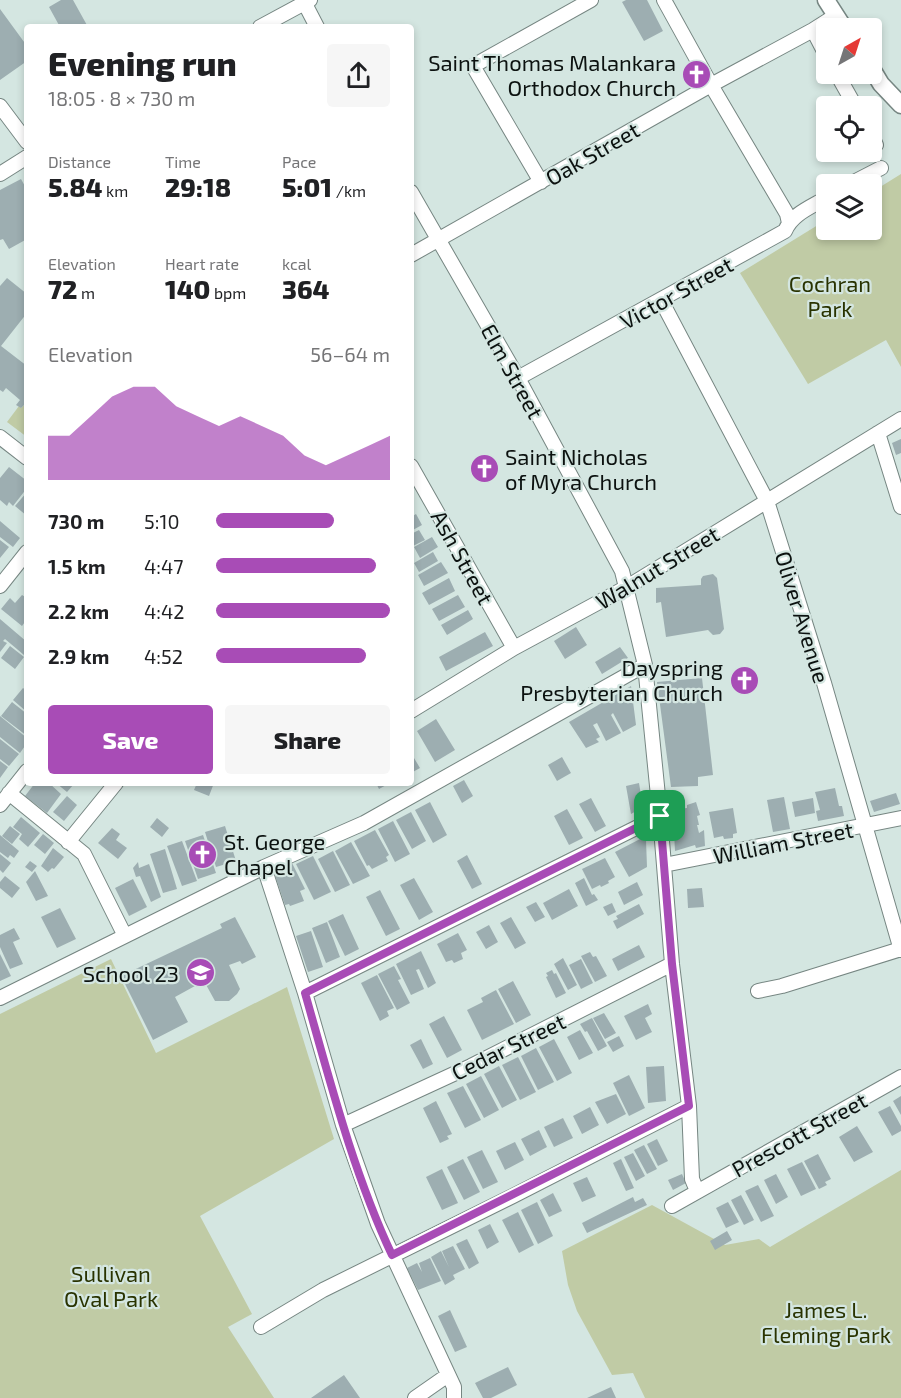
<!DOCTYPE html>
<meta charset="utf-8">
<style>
body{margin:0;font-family:"Exo 2",sans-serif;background:#f6f6f6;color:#202124;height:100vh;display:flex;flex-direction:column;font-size:22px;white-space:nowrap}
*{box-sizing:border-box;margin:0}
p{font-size:20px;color:#757577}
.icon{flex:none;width:33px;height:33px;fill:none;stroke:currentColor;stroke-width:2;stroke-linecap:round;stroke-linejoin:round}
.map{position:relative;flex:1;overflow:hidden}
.sheet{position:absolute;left:24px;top:24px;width:390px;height:762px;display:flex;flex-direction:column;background:#fff;border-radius:6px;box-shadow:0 3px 9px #0003}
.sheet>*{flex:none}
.needle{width:39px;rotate:39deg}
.buttons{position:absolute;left:816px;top:18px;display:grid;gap:12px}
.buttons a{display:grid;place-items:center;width:66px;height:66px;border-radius:6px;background:#fff;box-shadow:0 3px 9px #0003;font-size:30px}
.pin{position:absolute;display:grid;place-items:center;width:51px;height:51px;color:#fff;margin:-26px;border-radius:12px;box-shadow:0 3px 9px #0006}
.round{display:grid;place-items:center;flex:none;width:63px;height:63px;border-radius:6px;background:#f6f6f6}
.overview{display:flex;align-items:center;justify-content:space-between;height:102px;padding:0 24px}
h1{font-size:33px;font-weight:800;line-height:45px}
.figures{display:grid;grid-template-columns:repeat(3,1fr);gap:9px;height:102px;padding:6px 24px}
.figures div{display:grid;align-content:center}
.figures b{font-size:26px;font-weight:800}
.figures small{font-size:16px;font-weight:400}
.figures p{font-size:16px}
.chart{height:168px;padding:12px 24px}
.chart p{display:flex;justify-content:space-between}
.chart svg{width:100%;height:108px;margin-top:6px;fill:#a84cb6;opacity:.7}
.primary-button{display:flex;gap:12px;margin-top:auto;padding:12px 24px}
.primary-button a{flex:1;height:69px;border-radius:6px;background:#a84cb6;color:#fff;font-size:24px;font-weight:800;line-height:69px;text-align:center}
.primary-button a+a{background:#f6f6f6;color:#202124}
ul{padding:0 24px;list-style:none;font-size:20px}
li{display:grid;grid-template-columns:96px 72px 1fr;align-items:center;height:45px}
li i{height:15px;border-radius:8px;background:#a84cb6}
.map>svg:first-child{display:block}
.green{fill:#c0cba5}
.building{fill:#9daeb1}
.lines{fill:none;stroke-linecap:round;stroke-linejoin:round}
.minor-casing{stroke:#768682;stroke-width:16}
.major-casing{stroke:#768682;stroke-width:19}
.minor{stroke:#fff;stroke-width:14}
.major{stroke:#fff;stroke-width:16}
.route-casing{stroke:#fff;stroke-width:12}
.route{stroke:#a84cb6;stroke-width:8}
.labels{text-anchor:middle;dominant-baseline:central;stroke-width:4.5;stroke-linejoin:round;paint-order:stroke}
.poi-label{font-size:22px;fill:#0c1210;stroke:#d4e6e1;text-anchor:end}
.street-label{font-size:22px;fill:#0c1210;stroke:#d4e6e1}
.park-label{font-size:22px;fill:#293300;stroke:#d4e6e1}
</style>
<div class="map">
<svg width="901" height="1398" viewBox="0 0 901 1398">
<rect width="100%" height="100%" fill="#d4e6e1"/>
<!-- green -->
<path class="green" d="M901,174V367L886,340L808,384L740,273L826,220V230H872V192Z
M24,405L27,408V437L7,422L19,406L21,408Z
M111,959L156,1053L287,987L334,1139L200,1216L252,1314L228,1327L274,1398H0V1014Z
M901,1170V1398H645L633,1373L612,1375L577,1311L568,1285L562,1251L652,1205L725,1245L759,1239L770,1247Z"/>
<!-- building -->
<path class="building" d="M61,0H73L88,27H60L49,7Z
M626,0H647L663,31L644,41L622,2Z
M0,9L27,46V61L0,80Z
M21,179L27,190V239L9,249L3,239L0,240V190Z
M7,278L27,294V313L1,346L27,366V408L24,405L21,408L16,405L20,400L6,388L3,392L0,390V286Z
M901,439V453L896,455L892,443Z
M9,467L27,481V488L13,506L9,502L7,506L0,500V478Z
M27,492V516L15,506Z
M416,514L422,525L411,531V517Z
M0,521L20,538L13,547L0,537Z
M419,530L425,540L411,547V534Z
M432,537L438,547L420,558L414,547Z
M0,540L9,547L0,558Z
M433,552L438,561L419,572L414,563Z
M441,562L448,573L424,586L418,575Z
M713,574L717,578L724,629L720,634L713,635L708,630L666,637L661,602L656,603V588L701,585V579L703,576Z
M449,578L455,591L429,605L422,593Z
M22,595L27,598V619L22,626L1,609L10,598L15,603Z
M458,595L465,607L439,621L432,609Z
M468,610L473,619L447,635L441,625Z
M0,619L27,642V651L24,655L5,639L3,641L7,643L0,652Z
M576,627L587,645L565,659L554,641Z
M485,632L493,646L446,671L439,657Z
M10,646L24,657L15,669L1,658Z
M620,647L628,658L602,674L595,662Z
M702,678L713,775L698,777V786L671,787L657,682Z
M631,686L636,725L623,732L613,713L611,715L621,733L606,741L597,723L593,725L600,737L596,739L599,742L586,748L569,722Z
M23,688L27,691V712L13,700Z
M12,702L27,714V736L1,716Z
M0,716L27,738V743L20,753L0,737Z
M436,719L455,750L435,762L417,731Z
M0,739L19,754L9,766L0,759Z
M411,753L420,768L411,773Z
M562,757L571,773L557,781L548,765Z
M0,761L8,767L0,778Z
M464,780L473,796L462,803L453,786Z
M35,783H49L61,794L47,813L25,796Z
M56,783H73L74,784L67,792Z
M197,783H214L209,796L194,790Z
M376,783H390L379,789Z
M639,783L643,807L631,814L626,786Z
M835,788L839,806H842L844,816L818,821L816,811L820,810L815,792Z
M896,793L900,804L874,812L870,801Z
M67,796L77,805L64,821L53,812Z
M784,797L790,829L773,832L767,800Z
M591,798L606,826L595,832L579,804Z
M813,798L815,813L795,817L792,802Z
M430,802L447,835L433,843L415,810Z
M696,802L700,815L697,816L699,825H697L699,833L704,830L705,846L696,848L695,845L675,851L673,813L678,809L687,808V805Z
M733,808L737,833L733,834V838L724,839L723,836L714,838L709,812Z
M567,809L583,838L569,845L554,816Z
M411,812L426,841L412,849L396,820Z
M21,817L40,833L28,847L19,839L22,834L13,827Z
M157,818L169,828L162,837L150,827Z
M393,821L410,854L395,862L378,829Z
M10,826L20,834L12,844L2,836Z
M225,826L236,861L216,867L205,832Z
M112,828L120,834L116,840L127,848L118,859L98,843Z
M375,830L389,855L386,857L388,861L372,869L369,865L367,866L354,841Z
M43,834L54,843L45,854L34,845Z
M0,835L19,851L14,858L10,855L8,858L0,852Z
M203,835L216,873L198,879L185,841Z
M642,838L646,840L647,867L629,877L615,852Z
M182,841L197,881L182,886L167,846Z
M351,842L370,876L353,884L335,851Z
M53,848L64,857L54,869L52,868L48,872L41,866Z
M165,849L177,889L163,893L150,854Z
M333,851L350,885L335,892L318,859Z
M0,854L11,863L3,873L0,870Z
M467,855L482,884L472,889L457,861Z
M313,856L331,892L314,900L296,864Z
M605,858L615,877L608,881L609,883L601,887L600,885L592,889L582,869Z
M30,861L37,866L32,872L25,867Z
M138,862L139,868L149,864L161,897L151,902L140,876L136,877L133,868Z
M292,863L305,889L300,891L304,901L290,906L289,904L285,905L274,872Z
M35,871L48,896L36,901L26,882Z
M5,876L20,888L12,898L0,888V882Z
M414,878L433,912L419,920L400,885Z
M584,878L592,895L594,894L598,900L586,906L575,883Z
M133,879L147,907L129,916L115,888Z
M637,882L643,895L624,905L618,892Z
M702,888L704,907L688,908L687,889Z
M569,889L578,906L552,920L543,903Z
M380,890L400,929L386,936L366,897Z
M536,902L545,917L535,922L526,907Z
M612,903L616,912L608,916L603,907Z
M639,904L644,914L617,929L613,921L618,919L616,916Z
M60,908L76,939L57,948L41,917Z
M343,914L359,949L345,956L328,921Z
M235,917L256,957L242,964L240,961L229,965L240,989L237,994L229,1001H215L204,981L175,997L188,1022L153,1040L121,976L222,928L220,924Z
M511,917L526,943L515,949L500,923Z
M327,922L340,957L326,963L312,928Z
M489,925L498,942L486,949L476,932Z
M14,928L20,939L13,942L23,964L10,969L0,947V935Z
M311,931L323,967L308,972L296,936Z
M458,933L467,950L461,953L463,959L454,963L452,960L446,962L437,944Z
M639,945L645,957L618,971L612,959Z
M421,951L436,983L428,988L419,969L416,970L424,989L411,995L396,964Z
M590,952L593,957L596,956L607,976L595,982L581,956Z
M0,954L11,976L0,981Z
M563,958L577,985L568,990L554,964Z
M581,959L593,983L581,989L569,965Z
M394,966L401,979L398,980L410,1003L397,1010L378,974Z
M552,970L554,974L556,973L566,993L556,998L546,977L548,976L546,973Z
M377,975L394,1008L387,1011L389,1016L380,1021L361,983Z
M513,981L531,1015L516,1023L498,989Z
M496,990L514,1024L482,1040L467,1010L483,1002L481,998Z
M648,1004L652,1014L645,1018L652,1032L636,1040L624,1016Z
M604,1013L616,1033L605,1039L593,1018Z
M444,1016L462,1050L447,1058L429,1024Z
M592,1018L607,1046L598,1051L587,1031L585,1032L580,1024Z
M580,1030L593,1053L579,1060L567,1037Z
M619,1036L624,1046L613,1052L607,1042Z
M421,1039L433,1064L423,1069L410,1045Z
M554,1039L572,1073L557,1081L539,1047Z
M536,1048L554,1082L538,1090L521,1056Z
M518,1057L536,1092L520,1100L502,1065Z
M499,1066L517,1100L502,1108L484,1074Z
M664,1066L666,1101L648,1103L646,1067Z
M629,1075L645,1108L629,1116L613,1083Z
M481,1076L499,1110L484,1118L466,1084Z
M463,1086L481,1120L465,1128L447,1093Z
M616,1094L626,1114L607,1124L595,1102Z
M901,1096V1115L893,1101Z
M436,1101L452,1134L447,1136L449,1139L440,1143L423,1108Z
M890,1106L901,1126V1131L892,1136L878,1112Z
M590,1107L599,1125L582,1134L573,1116Z
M563,1118L573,1138L554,1147L544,1127Z
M857,1126L873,1152L854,1162L839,1137Z
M539,1130L547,1147L530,1156L521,1139Z
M657,1139L668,1161L658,1166L647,1144Z
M515,1142L524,1160L505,1170L496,1151Z
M644,1145L657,1169L647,1174L634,1150Z
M482,1150L498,1182L483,1189L467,1157Z
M633,1153L645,1176L636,1181L624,1157Z
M818,1154L831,1179L825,1182L827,1185L819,1189L804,1161Z
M463,1159L480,1192L464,1200L447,1167Z
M621,1159L634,1188L626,1191L613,1163Z
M802,1162L816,1189L801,1196L787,1169Z
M442,1169L458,1203L442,1210L426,1177Z
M682,1174L686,1183L673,1190L668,1180Z
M776,1174L788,1197L776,1204L764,1180Z
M587,1177L596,1196L582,1202L573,1183Z
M758,1185L774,1216L761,1222L745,1191Z
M553,1193L562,1211L549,1217L540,1200Z
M741,1195L754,1220L744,1225L731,1200Z
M633,1197L635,1202L643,1198L647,1205L587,1233L582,1223Z
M537,1202L553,1236L538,1244L521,1210Z
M728,1202L739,1222L726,1228L716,1208Z
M518,1212L534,1245L519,1253L502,1220Z
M490,1224L499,1242L487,1249L478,1230Z
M727,1231L732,1240L715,1250L710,1241Z
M467,1239L479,1263L469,1269L456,1244Z
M453,1246L465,1269L453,1275L455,1279L445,1285L431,1257L441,1251L449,1267L442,1251Z
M430,1258L441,1281L418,1290L407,1268L417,1263L422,1272L419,1263Z
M450,1310L467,1347L455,1352L438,1316Z
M508,1367L517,1385L491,1398H483L475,1383Z
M344,1375L360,1398H311Z
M611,1387L616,1398H587Z"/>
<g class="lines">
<defs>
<path id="minor" d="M303,0L317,27
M664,0L711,85L787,214L789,223
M260,27L310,0
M813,30L826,55
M837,74L855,106
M0,106L27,142
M872,136L876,145
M0,174L27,157
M541,182L473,66L591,0
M850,184L881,168
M411,192L518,378L622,571L645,665L660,816L672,964L689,1106L692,1179L697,1191
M411,255L711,85L813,30L835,16
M661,300L767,501L824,683L901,950
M518,378L785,231C792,214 811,207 826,198
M878,433L901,507
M0,437L27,458
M411,466L514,648
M0,586L27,552
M411,711L514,648L627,587L901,419
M9,793L84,854L125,936
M0,805L27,771
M68,842L116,783
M664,865L901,818
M264,867L305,993L343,1125L378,1224L454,1387V1398
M758,991L782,986L901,949
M305,993L660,816
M0,998L264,867L364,823L645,665
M343,1125L471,1066L672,964
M672,1206L901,1077
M261,1327L323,1290L513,1196L689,1106
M415,1398L448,1375"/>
<path id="major" d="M826,0L844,28
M872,69L881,84L901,105"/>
</defs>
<!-- minor casing -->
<use href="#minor" class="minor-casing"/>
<!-- major casing -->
<use href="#major" class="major-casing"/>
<!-- minor -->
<use href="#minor" class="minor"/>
<!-- major -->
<use href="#major" class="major"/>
</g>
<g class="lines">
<defs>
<path id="route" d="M660,816L672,964L689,1106L392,1255C353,1172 330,1081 305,993Z"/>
</defs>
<!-- route casing -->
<use href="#route" class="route-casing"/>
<!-- route -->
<use href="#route" class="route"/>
</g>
<!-- icons -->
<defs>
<symbol id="church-disc" viewBox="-11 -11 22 22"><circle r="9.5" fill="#a84cb6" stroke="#d4e6e1"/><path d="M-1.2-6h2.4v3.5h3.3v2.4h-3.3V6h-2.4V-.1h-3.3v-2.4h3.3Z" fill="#fff"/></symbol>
<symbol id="school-disc" viewBox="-11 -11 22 22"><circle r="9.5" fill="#a84cb6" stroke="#d4e6e1"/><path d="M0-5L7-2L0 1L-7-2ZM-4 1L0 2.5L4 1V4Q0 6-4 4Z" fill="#fff"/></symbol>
</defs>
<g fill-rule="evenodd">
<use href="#church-disc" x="680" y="58" width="33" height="33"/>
<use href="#church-disc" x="468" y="452" width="33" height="33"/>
<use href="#church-disc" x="728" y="664" width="33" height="33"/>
<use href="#church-disc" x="186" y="838" width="33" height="33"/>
<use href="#school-disc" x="184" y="956" width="33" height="33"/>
</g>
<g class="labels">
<!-- poi labels -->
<g class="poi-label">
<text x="676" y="62">Saint Thomas Malankara<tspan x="676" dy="25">Orthodox Church</tspan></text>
<text x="505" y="456" text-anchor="start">Saint Nicholas<tspan x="505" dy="25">of Myra Church</tspan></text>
<text x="723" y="667">Dayspring<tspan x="723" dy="25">Presbyterian Church</tspan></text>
<text x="224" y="841" text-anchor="start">St. George<tspan x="224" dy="25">Chapel</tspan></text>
<text x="179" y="973">School 23</text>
</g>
<!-- street labels -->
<g class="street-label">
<text transform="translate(592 153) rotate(-30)">Oak Street</text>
<text transform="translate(676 292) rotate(-29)">Victor Street</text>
<text transform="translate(513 371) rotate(61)">Elm Street</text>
<text transform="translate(463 557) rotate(61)">Ash Street</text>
<text transform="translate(657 567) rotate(-31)">Walnut Street</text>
<text transform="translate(803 617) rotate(73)">Oliver Avenue</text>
<text transform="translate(783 842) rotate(-11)">William Street</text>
<text transform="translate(508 1046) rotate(-26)">Cedar Street</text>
<text transform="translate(799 1134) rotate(-29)">Prescott Street</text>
</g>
<!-- park labels -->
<g class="park-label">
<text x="830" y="283">Cochran<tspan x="830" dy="25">Park</tspan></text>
<text x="111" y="1273">Sullivan<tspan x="111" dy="25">Oval Park</tspan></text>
<text x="826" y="1309">James L.<tspan x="826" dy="25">Fleming Park</tspan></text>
</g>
</g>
</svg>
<div class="buttons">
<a><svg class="needle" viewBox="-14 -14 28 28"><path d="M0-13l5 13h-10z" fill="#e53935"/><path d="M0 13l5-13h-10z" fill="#757577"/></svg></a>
<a><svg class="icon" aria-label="locate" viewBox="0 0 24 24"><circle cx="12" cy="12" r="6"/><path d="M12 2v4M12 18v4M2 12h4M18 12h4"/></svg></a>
<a><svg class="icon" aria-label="layers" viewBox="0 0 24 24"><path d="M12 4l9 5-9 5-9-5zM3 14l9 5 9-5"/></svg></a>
</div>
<div class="pin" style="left:660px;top:816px;background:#1e9e55"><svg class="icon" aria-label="arrive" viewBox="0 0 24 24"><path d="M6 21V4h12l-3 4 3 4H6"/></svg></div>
<section class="sheet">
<div class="overview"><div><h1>Evening run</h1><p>18:05 · 8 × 730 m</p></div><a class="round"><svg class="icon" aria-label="share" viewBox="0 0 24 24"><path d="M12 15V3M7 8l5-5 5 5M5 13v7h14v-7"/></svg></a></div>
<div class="figures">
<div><p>Distance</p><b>5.84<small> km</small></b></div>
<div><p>Time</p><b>29:18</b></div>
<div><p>Pace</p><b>5:01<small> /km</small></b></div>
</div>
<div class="figures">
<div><p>Elevation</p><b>72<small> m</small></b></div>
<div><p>Heart rate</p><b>140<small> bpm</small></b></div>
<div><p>kcal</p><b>364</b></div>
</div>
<div class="chart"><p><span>Elevation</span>56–64 m</p>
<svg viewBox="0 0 160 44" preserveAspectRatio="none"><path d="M0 44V26L10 26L20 18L30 10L40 6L50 6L60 14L70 18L80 22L90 18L100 22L110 26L120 34L130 38L140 34L150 30L160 26V44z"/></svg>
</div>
<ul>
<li><b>730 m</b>5:10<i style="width:68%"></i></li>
<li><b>1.5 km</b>4:47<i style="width:92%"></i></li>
<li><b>2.2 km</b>4:42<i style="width:100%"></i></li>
<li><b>2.9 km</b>4:52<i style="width:86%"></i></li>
</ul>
<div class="primary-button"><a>Save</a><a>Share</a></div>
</section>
</div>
